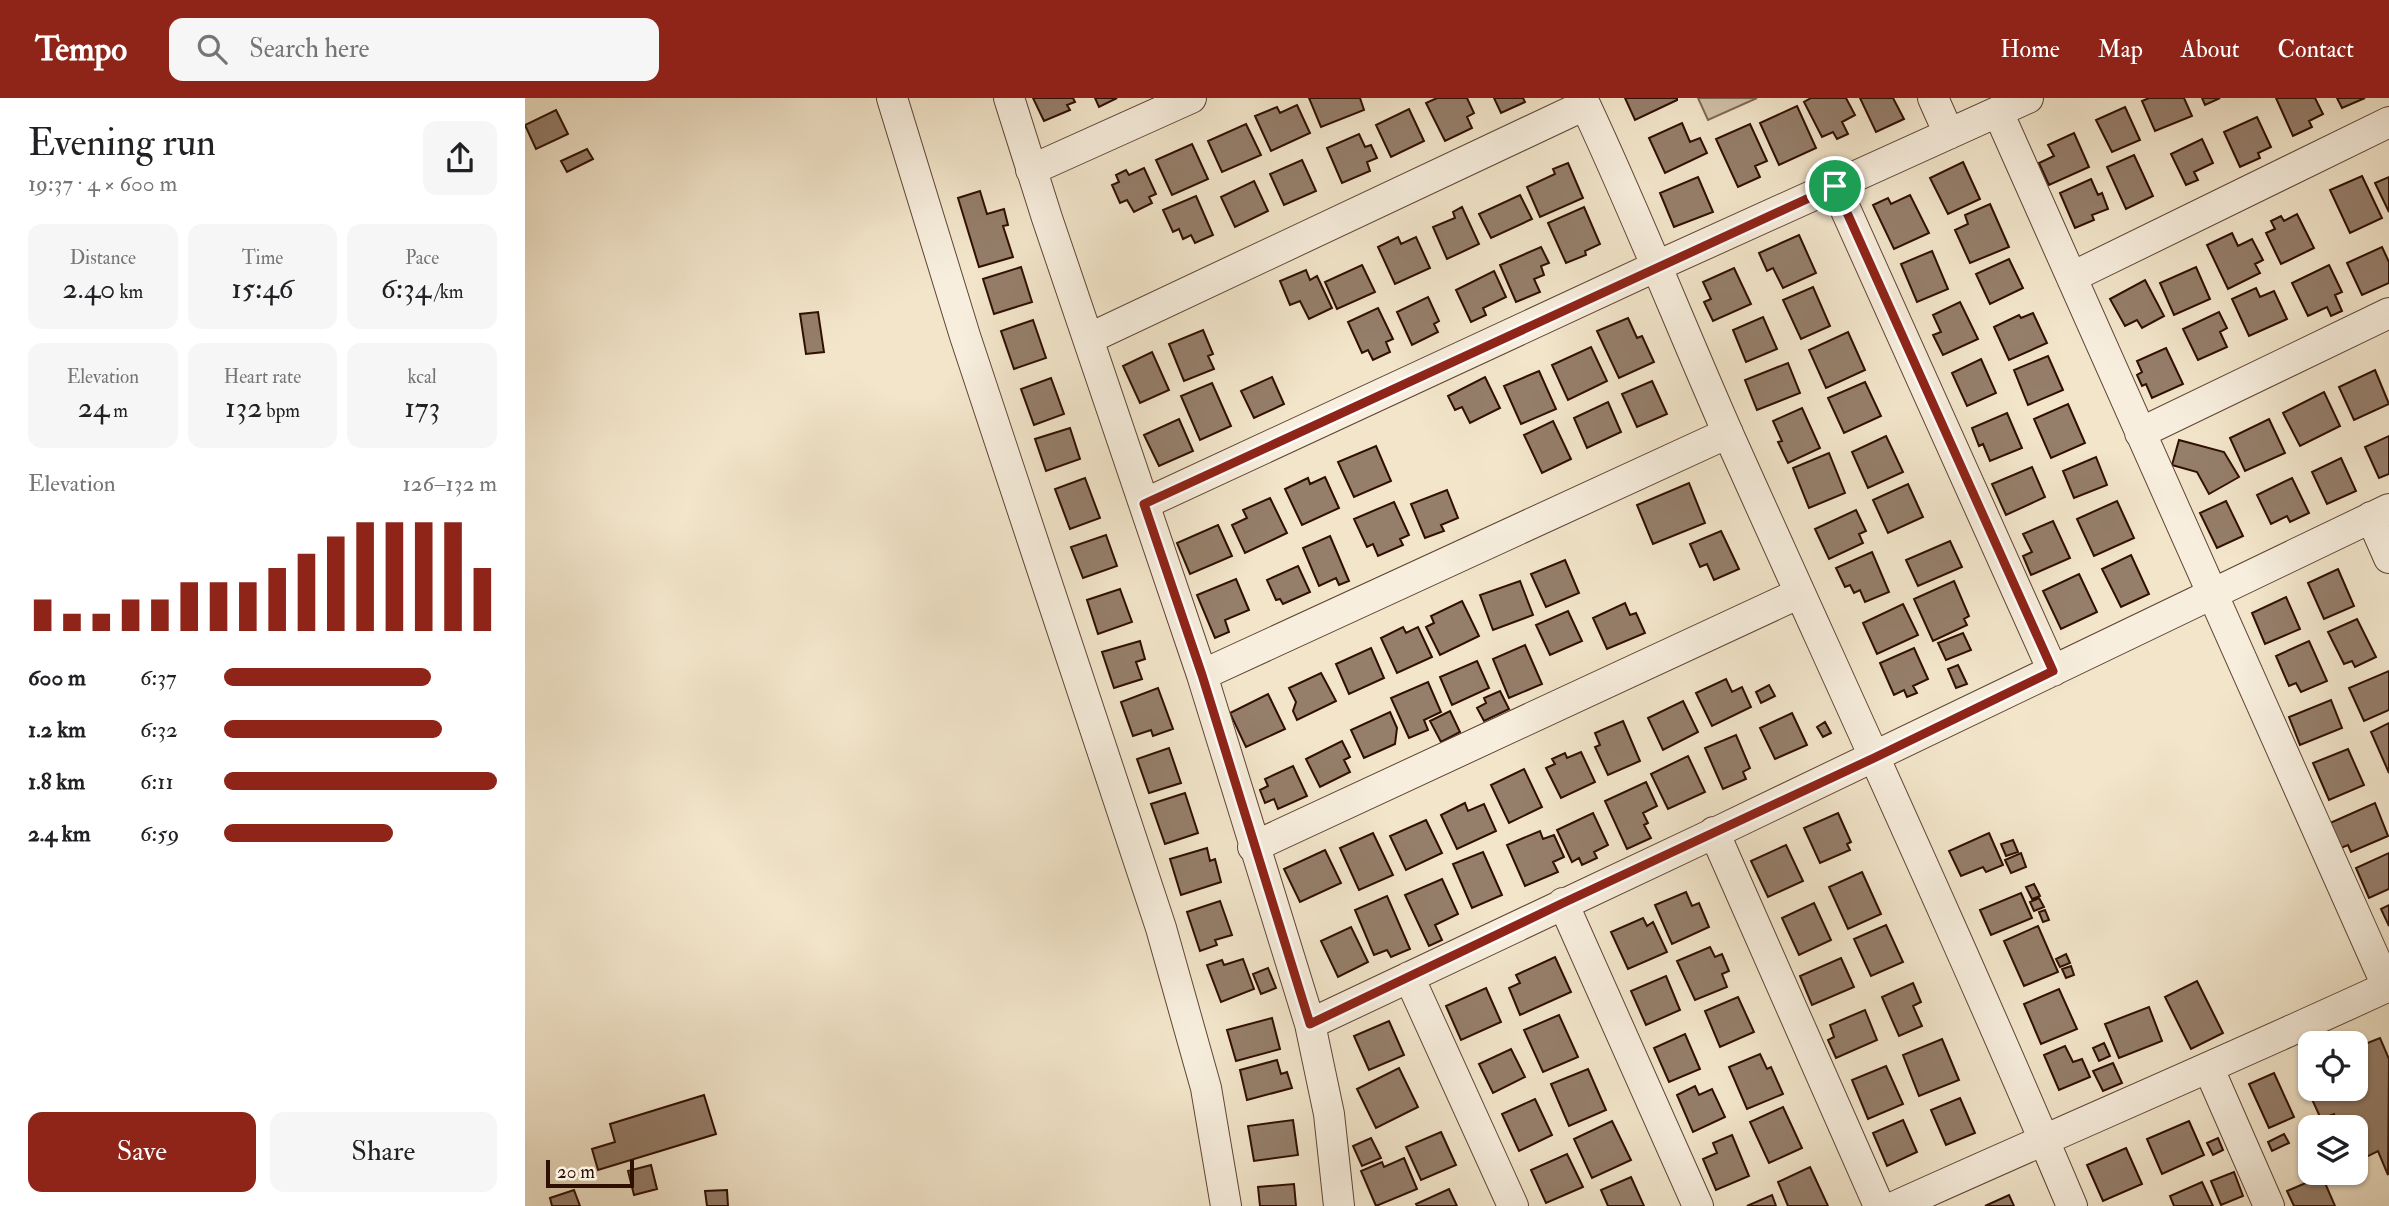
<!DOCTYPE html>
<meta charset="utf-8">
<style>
body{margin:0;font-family:"IM FELL Double Pica",serif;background:#f6f6f6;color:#202124;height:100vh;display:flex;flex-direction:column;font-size:26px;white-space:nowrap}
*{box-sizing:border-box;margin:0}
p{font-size:23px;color:#757577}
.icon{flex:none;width:38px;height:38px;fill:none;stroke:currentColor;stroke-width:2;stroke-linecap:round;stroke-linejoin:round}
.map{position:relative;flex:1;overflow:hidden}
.panel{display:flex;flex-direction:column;background:#fff;width:525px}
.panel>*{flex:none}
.fabs{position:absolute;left:1773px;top:933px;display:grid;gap:14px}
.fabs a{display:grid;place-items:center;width:70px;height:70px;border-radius:14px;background:#fff;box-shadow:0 2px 5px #0004;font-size:35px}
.scale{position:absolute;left:21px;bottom:18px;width:88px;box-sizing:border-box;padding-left:7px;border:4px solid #300f03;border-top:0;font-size:19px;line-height:24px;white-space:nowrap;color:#300f03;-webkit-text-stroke:5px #f7eedd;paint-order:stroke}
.pin{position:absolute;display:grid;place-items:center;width:60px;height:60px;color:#fff;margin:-30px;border:4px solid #fff;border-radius:50%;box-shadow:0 2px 7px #0007}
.round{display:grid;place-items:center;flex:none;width:74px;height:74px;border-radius:14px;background:#f6f6f6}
.head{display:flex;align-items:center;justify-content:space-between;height:119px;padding:0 28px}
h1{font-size:38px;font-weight:600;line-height:52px}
.stats{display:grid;grid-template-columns:repeat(3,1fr);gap:10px;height:119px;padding:7px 28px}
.stats div{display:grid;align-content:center;border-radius:14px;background:#f6f6f6;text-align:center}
.stats b{font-size:30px;font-weight:600}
.stats small{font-size:19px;font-weight:400}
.stats p{font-size:19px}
.chart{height:196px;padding:14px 28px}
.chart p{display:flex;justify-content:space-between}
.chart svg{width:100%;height:126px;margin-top:7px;stroke:#8f2418;stroke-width:6}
.primary-button{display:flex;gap:14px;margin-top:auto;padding:14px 28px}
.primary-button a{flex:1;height:80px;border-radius:14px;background:#8f2418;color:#fff;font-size:28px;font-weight:600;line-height:80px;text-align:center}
.primary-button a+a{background:#f6f6f6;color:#202124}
ul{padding:0 28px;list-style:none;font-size:23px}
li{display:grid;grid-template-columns:112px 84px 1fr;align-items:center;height:52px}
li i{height:18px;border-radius:9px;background:#8f2418}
header{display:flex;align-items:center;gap:42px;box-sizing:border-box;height:98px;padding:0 35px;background:#8f2418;color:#fff}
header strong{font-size:33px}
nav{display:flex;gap:38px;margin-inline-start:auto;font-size:24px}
.search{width:490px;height:63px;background:#f6f6f6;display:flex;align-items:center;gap:18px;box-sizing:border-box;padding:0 24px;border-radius:14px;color:#757577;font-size:26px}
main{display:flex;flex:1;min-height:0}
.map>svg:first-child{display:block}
.green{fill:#d1c1a8;stroke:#806856;stroke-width:2}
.building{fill:#957e6a;stroke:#300f03;stroke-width:2}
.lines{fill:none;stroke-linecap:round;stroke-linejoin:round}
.minor-casing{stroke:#604435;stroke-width:32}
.minor{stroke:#f7eedd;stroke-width:30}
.route-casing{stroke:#fff;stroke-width:14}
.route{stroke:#8f2418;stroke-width:9}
</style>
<header>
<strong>Tempo</strong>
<div class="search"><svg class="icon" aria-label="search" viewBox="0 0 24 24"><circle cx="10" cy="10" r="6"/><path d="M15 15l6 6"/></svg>Search here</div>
<nav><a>Home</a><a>Map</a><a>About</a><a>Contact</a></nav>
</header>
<main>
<section class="panel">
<div class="head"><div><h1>Evening run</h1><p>19:37 · 4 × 600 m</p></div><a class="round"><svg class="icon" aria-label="share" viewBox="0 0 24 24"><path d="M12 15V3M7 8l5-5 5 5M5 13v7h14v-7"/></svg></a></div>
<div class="stats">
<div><p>Distance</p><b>2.40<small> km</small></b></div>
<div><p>Time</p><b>15:46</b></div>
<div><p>Pace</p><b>6:34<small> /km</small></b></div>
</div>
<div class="stats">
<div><p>Elevation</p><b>24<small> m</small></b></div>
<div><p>Heart rate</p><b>132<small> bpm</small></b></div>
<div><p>kcal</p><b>173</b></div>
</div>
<div class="chart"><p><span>Elevation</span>126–132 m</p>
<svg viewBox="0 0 160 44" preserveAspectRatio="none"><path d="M5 44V33M15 44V38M25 44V38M35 44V33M45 44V33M55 44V27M65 44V27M75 44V27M85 44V22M95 44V17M105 44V11M115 44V6M125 44V6M135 44V6M145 44V6M155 44V22"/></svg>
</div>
<ul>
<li><b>600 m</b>6:37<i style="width:76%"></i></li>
<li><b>1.2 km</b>6:32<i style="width:80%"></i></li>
<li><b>1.8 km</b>6:11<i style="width:100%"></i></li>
<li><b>2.4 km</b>6:59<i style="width:62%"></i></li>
</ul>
<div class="primary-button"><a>Save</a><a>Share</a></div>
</section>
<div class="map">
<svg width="1864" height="1108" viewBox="0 0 1864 1108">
<rect width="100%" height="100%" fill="#f2e5ca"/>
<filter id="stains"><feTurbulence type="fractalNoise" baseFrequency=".00286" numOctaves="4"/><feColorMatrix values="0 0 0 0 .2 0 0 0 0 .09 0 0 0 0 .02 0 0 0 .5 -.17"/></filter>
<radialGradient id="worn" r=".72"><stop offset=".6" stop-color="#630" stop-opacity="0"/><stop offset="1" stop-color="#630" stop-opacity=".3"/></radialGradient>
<!-- green -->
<path class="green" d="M1173,0H1232L1183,22Z"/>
<!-- building -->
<path class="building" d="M508,0H548L550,4L542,7L545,12L519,23Z
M570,0H592L574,9Z
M784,0H835L839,12L796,29Z
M912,0H942L949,15L942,19L947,30L920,43L901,5Z
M969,0H998L1000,4L976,15Z
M1100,0H1152V2L1110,22Z
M1286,0H1321L1330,17L1317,24L1323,36L1312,41L1308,34L1297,39L1279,4Z
M1335,0H1368L1379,21L1351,34Z
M1624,0H1659L1667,18L1630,33L1617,3Z
M1677,0H1695L1680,7Z
M1751,0H1790L1798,16L1784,23L1787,29L1768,38Z
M1812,0H1840L1817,10Z
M772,7L785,35L746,53L730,18L752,9L755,15Z
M1272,8L1291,50L1254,67L1235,25Z
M1600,9L1615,42L1587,54L1571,22Z
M884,11L899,43L866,59L851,27Z
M31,12L43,36L11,51L0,27Z
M1732,19L1746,49L1733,55L1735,60L1715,69L1699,34Z
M1157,25L1165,44L1175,40L1182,55L1140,75L1124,40Z
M721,26L736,57L697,74L683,43Z
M1225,26L1242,63L1230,68L1235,79L1213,89L1191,41Z
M1549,35L1564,69L1524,87L1514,65L1529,58L1523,47Z
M834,36L840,49L846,47L852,60L842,64L845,73L817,85L802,50Z
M1677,41L1688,65L1669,74L1673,82L1661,87L1646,56Z
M667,46L683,81L647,97L631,62Z
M62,51L68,61L42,74L36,63Z
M1609,57L1628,98L1601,111L1582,69Z
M777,62L791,93L759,107L745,76Z
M1438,64L1455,101L1423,116L1405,80Z
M1043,65L1058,100L1015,119L1002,89L1030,76L1028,71Z
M619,70L631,96L624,99L627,105L609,114L602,102L595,105L587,87L594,84L591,77L601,72L604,77Z
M1837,78L1857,120L1825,135L1805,92Z
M1173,79L1188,114L1149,129L1135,95Z
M1864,79V114L1850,85Z
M1566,81L1573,97L1577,95L1583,111L1567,117L1569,122L1550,130L1535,95Z
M729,83L743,113L710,129L696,99Z
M455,93L462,116L479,111L483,127L478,128L488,159L454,169L433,100Z
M995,97L1007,121L966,140L954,116Z
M1385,97L1404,135L1369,151L1348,107L1363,100L1366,106Z
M671,98L688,137L670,145L666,137L658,141L654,131L648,134L638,112Z
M1465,106L1484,149L1445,165L1430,132L1443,126L1440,117Z
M937,109L954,146L922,161L908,129L930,120L928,114Z
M1059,109L1075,146L1060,153L1061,157L1041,165L1023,125Z
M1772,116L1789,150L1756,166L1741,135L1750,131L1746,123L1756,118L1759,123Z
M1707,135L1713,148L1727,141L1738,162L1730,166L1735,175L1703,191L1682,147Z
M1274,137L1291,175L1258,190L1248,170L1242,173L1234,155Z
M873,139L876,146L891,139L905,170L870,186L853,149Z
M1016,149L1024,165L1016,168L1019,177L1009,181L1015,194L991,204L975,167Z
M1857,149L1864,164V185L1837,197L1822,165Z
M1407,153L1423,191L1392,204L1376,166Z
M1484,161L1498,190L1465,206L1451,176Z
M837,167L850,194L812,211L800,184Z
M1804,167L1817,194L1810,197L1817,213L1806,218L1802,209L1783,218L1767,185Z
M496,169L507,204L469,216L458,181Z
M1671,169L1685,201L1649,217L1635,185Z
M1209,170L1226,206L1188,223L1179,204L1186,201L1178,184Z
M781,172L785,182L792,178L807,210L784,221L775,203L765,207L755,183Z
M969,173L981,199L958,210L961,217L946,224L931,192Z
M1620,182L1639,218L1617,230L1612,222L1600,228L1585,201Z
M1288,189L1305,228L1276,241L1258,202Z
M1731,190L1735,199L1749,193L1762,221L1724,238L1707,201Z
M903,199L914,223L909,226L913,234L887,247L872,214Z
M1435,204L1453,241L1418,257L1408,237L1416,234L1408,217Z
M853,210L868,241L861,244L865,254L848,262L843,252L837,255L823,224Z
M293,214L299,254L281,256L275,216Z
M1694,214L1702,230L1695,234L1702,249L1673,262L1658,231Z
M1508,215L1522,245L1484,262L1469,229L1494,217L1496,220Z
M1238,219L1252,251L1221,264L1208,232Z
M1103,220L1112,240L1117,238L1129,264L1094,280L1072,233Z
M508,222L521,260L489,271L476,233Z
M678,232L688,256L683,258L689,271L659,283L644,246Z
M1323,234L1340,272L1301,290L1284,252Z
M1066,249L1082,283L1043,302L1027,267Z
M1641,250L1658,286L1627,300L1621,286L1617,288L1612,277L1617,274L1612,263Z
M627,254L644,292L615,305L598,268Z
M1523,258L1538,292L1503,307L1489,272Z
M1456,261L1471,295L1442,308L1427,275Z
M1263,265L1275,295L1232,312L1220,282Z
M1850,272L1864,306L1829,322L1814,289Z
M1014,273L1031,311L996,326L979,288Z
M747,279L759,306L729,320L716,293Z
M960,279L975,310L945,325L937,309L930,312L923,298Z
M526,280L539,316L509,327L496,291Z
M1127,283L1142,316L1112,329L1097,296Z
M1340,284L1356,318L1319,335L1303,300Z
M687,285L706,328L675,342L656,298Z
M1799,294L1815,328L1775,348L1758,315Z
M1083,304L1096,334L1062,350L1049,320Z
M1543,306L1560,345L1526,360L1509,321Z
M1277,310L1295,350L1263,365L1253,344L1257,343L1248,323Z
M1482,315L1497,350L1465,363L1458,346L1454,348L1447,330Z
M654,321L668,353L634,368L619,337Z
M1744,321L1760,355L1720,373L1705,340Z
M1028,323L1046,361L1017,375L999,337Z
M545,330L555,361L521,373L510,341Z
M1361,338L1378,374L1343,390L1327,354Z
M1864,338V376L1854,380L1840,349Z
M1654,342L1699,354L1714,379L1684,396L1672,374L1647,367Z
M851,348L866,383L829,399L813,364Z
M1304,355L1320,395L1284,410L1268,370Z
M1571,359L1582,387L1549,400L1538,373Z
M1816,360L1831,393L1802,406L1787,374Z
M1507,369L1520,399L1481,417L1467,386Z
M800,379L814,410L777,427L760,391L783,380L785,386Z
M560,380L575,420L545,431L530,391Z
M1767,380L1784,415L1765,424L1762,418L1746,426L1732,397Z
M1164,385L1180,425L1128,446L1112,407Z
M1383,386L1398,419L1363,435L1348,402Z
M922,392L933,420L916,427L919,433L900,440L886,406Z
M745,400L762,435L720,455L707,427L722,420L718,412Z
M1592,403L1609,440L1569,458L1552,421Z
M1701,403L1718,438L1692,450L1675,415Z
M869,404L884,437L875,441L878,447L853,458L848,446L842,449L829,421Z
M1331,412L1341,433L1334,436L1338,445L1304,461L1290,431Z
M1528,423L1545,460L1506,477L1498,458L1507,454L1498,436Z
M693,427L707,458L665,476L652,445Z
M1196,433L1214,471L1189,482L1182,466L1175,469L1165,446Z
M581,437L592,468L558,480L546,449Z
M805,438L824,483L814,487L811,480L794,488L778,450Z
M1425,443L1437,469L1393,488L1381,462Z
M1347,454L1364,494L1340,504L1335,492L1329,495L1325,487L1320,489L1311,470Z
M1606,457L1624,496L1596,509L1577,471Z
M1040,462L1054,495L1021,509L1006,476Z
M773,468L785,494L758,506L755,501L751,502L742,482Z
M1813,471L1829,508L1799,521L1783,485Z
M1554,476L1572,514L1536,531L1518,493Z
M711,481L724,512L700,522L704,534L690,540L672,497Z
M995,483L1008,517L968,532L955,497Z
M1429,483L1444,518L1439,521L1442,527L1408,543L1389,501Z
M595,491L607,524L573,536L562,502Z
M1761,499L1775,531L1740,546L1727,515Z
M937,503L954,538L915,557L901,529L909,525L906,518Z
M1100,505L1105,517L1111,515L1120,535L1082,551L1068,520Z
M1378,506L1393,537L1352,556L1338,525Z
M1043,513L1057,543L1025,557L1011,527Z
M1832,521L1851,559L1830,569L1827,563L1819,566L1803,534Z
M878,529L881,535L893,529L907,559L872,575L856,540Z
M1438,535L1446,552L1421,562L1413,545Z
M615,543L620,561L611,564L617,581L589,590L577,554Z
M1784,543L1802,583L1776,594L1771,585L1764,588L1751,558Z
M1000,547L1017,586L984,600L968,561Z
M846,550L859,580L824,596L811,566Z
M1389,550L1403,581L1388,588L1392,595L1382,599L1379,592L1369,597L1355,565Z
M952,563L964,590L927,607L915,579Z
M1433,567L1442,586L1431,590L1423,571Z
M1864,573V612L1839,623L1824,590Z
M796,575L811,603L772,622L768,613L771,604L764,590Z
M1201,581L1207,594L1217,589L1226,609L1187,628L1171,595Z
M903,584L916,614L899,622L903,632L884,640L866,600Z
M1244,587L1250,598L1236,605L1231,594Z
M633,590L648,631L628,638L626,632L608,638L596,604Z
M975,593L984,611L959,623L952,610L961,605L959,600Z
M743,596L760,631L721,649L705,615Z
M1806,602L1817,630L1775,647L1764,619Z
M1158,603L1173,634L1138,652L1123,620Z
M925,613L935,634L916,644L905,623Z
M865,614L872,630L870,646L839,660L826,632Z
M1267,615L1282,647L1250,661L1235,630Z
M1098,623L1115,663L1083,677L1070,649L1075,647L1070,635Z
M1300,624L1306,635L1298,639L1292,629Z
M1864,625V675L1846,634Z
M1211,637L1225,670L1218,674L1221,681L1198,691L1180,650Z
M817,643L825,659L819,662L825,674L795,689L781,661Z
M644,650L656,685L624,695L612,661Z
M1823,651L1839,687L1804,702L1788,665Z
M1056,654L1070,684L1036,700L1021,670L1030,666L1027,661L1040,655L1042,660Z
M1163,658L1180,694L1143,711L1126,676Z
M768,668L782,698L753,711L749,701L740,705L735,692L743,688L740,681Z
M999,671L1017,709L984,725L966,687Z
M1121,684L1132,708L1118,715L1123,725L1119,727L1126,740L1102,751L1080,703Z
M660,695L673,735L640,746L626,706Z
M940,705L943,713L959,706L971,733L932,751L916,717Z
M1850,705L1863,738L1826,754L1823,747L1816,750L1805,725Z
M1068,715L1083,747L1069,754L1072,760L1057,767L1054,760L1047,764L1032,732Z
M1313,715L1326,744L1322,746L1325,752L1295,765L1279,730Z
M901,722L917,755L881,772L865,738Z
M1015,733L1018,741L1029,737L1039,759L1028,764L1033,774L1000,788L982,747Z
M848,735L868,777L834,792L815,750Z
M1464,735L1478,767L1461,774L1458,769L1436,778L1424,753Z
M1488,742L1493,754L1481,758L1476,746Z
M1261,747L1278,783L1243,799L1226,763Z
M682,750L685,763L690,761L696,784L656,797L645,761Z
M800,752L816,785L775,804L759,771Z
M958,754L977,797L947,810L928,766Z
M1496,755L1501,769L1486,775L1480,762Z
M1864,755V791L1844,800L1831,770Z
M1337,774L1356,816L1323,831L1304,789Z
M917,781L933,816L910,827L917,842L904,848L880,797Z
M1509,786L1515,798L1507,801L1501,789Z
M1161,794L1167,808L1174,805L1184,829L1147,846L1130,807Z
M1496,795L1507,820L1466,837L1455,812Z
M862,798L885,851L866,859L862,852L849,857L830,812Z
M1514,800L1519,809L1509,813L1505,804Z
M695,803L707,837L690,842L692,847L675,853L662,814Z
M1289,805L1306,842L1274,857L1257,820Z
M1864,807V828L1856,811Z
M1520,812L1524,822L1518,824L1514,814Z
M1118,820L1122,828L1128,824L1142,854L1103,871L1086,834Z
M1361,827L1378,864L1346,878L1329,841Z
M1513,828L1533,874L1499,888L1479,843Z
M826,829L843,864L813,879L796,843Z
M1185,849L1190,859L1197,856L1204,873L1197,876L1202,889L1170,902L1152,863Z
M1541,856L1545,865L1535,869L1531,861Z
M1030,859L1046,894L995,917L984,890L995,885L991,877Z
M1316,860L1329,889L1287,907L1275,878Z
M718,861L729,891L696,904L682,867L697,862L699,867Z
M1546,868L1549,877L1541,880L1537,871Z
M743,870L751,890L736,896L728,876Z
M1141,878L1155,912L1121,927L1106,893Z
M1672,883L1698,935L1666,951L1640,899Z
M1388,885L1396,904L1388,908L1397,928L1374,938L1357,899Z
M961,890L976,924L936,942L921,908Z
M1534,891L1552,931L1516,946L1499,906Z
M1213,899L1229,934L1195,949L1180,913Z
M1624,909L1637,943L1594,960L1580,926Z
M1340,912L1352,942L1311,960L1303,942L1309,939L1305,927Z
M1034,917L1053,959L1018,974L999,932Z
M747,920L755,951L711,963L702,932Z
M864,923L879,957L844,972L829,938Z
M1160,936L1175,971L1144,984L1129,950Z
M1855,940L1864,961L1863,1077L1853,1053L1831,1064L1830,1029H1815L1809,1016L1796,1021L1775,975L1785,971V990H1830V950Z
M1417,941L1434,982L1394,998L1378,957Z
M1579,945L1585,958L1574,963L1568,950Z
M1540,948L1548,964L1557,961L1565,979L1534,992L1519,957Z
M986,951L1000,979L968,995L954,966Z
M1235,956L1242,971L1246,969L1258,996L1222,1011L1204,969Z
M752,962L756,976L762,974L767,990L722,1002L715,972Z
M1588,965L1597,985L1578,993L1568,973Z
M1361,968L1378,1006L1343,1021L1327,982Z
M874,970L893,1009L851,1030L832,991Z
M1063,971L1081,1012L1044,1028L1026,986Z
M1749,975L1769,1019L1744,1030L1724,986Z
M1170,988L1174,997L1187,991L1200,1019L1168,1034L1152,997Z
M179,997L191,1036L73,1072L67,1051L90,1044L85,1026Z
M1435,1000L1450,1035L1421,1047L1406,1012Z
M1010,1001L1027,1037L994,1053L977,1016Z
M1258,1009L1277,1050L1244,1065L1225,1024Z
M768,1022L773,1057L729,1063L723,1028Z
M1378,1022L1392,1054L1362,1068L1348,1035Z
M1087,1023L1106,1062L1067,1080L1049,1041Z
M1664,1023L1679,1057L1637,1076L1622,1041Z
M916,1034L931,1067L896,1082L881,1049Z
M1759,1036L1764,1045L1747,1053L1743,1044Z
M1207,1037L1224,1078L1191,1092L1178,1061L1192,1055L1188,1045Z
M846,1040L856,1060L837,1068L828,1048Z
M1693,1040L1698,1052L1688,1057L1682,1045Z
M1601,1050L1617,1086L1578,1103L1562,1067Z
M1042,1056L1058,1089L1021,1105L1006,1072Z
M879,1060L892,1091L851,1108L836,1073L857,1064L859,1069Z
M126,1067L132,1091L109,1097L103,1073Z
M1285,1069L1303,1108H1263L1253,1084Z
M1709,1074L1718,1098L1696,1107L1686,1083Z
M1797,1078L1810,1108H1769L1762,1093Z
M1106,1079L1119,1108H1083L1076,1092Z
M1677,1084L1688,1108H1649L1645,1098Z
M769,1086L771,1108H735L733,1089Z
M924,1091L932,1108H892L891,1106Z
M49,1092L55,1108H27L25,1100Z
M202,1092L203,1108H182L180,1093Z
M1247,1097L1251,1108H1222Z
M1484,1097L1489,1108H1460Z"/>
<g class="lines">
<defs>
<path id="minor" d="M367,0L440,238L636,830L681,990L701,1108
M484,0L522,120L677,577L785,926
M1057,0C1110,112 1155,227 1205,340C1320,596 1438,850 1547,1108
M1408,0L1424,36
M1473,14L1862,888
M506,72L666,0
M1310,88L1528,573
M1547,179L1864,24
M563,241L1060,7
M1615,335L1864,215
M619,406L1132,168L1503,0
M1846,419L1864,460
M677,577L1203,335
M1189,734L1354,1108
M728,749L1275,495
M1038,805L1173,1108
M884,879L988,1108
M1684,971L1744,1108
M814,1108L804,1016L785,926C1146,757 1505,585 1864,411
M1371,1108C1535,1034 1701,963 1864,888"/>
</defs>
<!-- minor casing -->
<use href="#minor" class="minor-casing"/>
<!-- minor -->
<use href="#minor" class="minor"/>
</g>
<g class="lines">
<defs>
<path id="route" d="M1310,88L1528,573L1349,660L1038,805L785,926L677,577L619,406Z"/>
</defs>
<!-- route casing -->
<use href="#route" class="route-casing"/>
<!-- route -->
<use href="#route" class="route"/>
</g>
<rect width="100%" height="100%" filter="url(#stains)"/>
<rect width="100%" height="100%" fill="url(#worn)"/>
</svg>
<div class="fabs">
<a><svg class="icon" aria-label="locate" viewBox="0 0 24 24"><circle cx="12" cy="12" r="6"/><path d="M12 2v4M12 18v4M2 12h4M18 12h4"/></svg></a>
<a><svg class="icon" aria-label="layers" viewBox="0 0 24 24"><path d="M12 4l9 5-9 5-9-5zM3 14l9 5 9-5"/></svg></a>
</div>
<div class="scale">20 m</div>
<div class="pin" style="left:1310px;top:88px;background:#1e9e55"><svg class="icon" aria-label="arrive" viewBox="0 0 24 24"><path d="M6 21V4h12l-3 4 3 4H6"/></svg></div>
</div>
</main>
